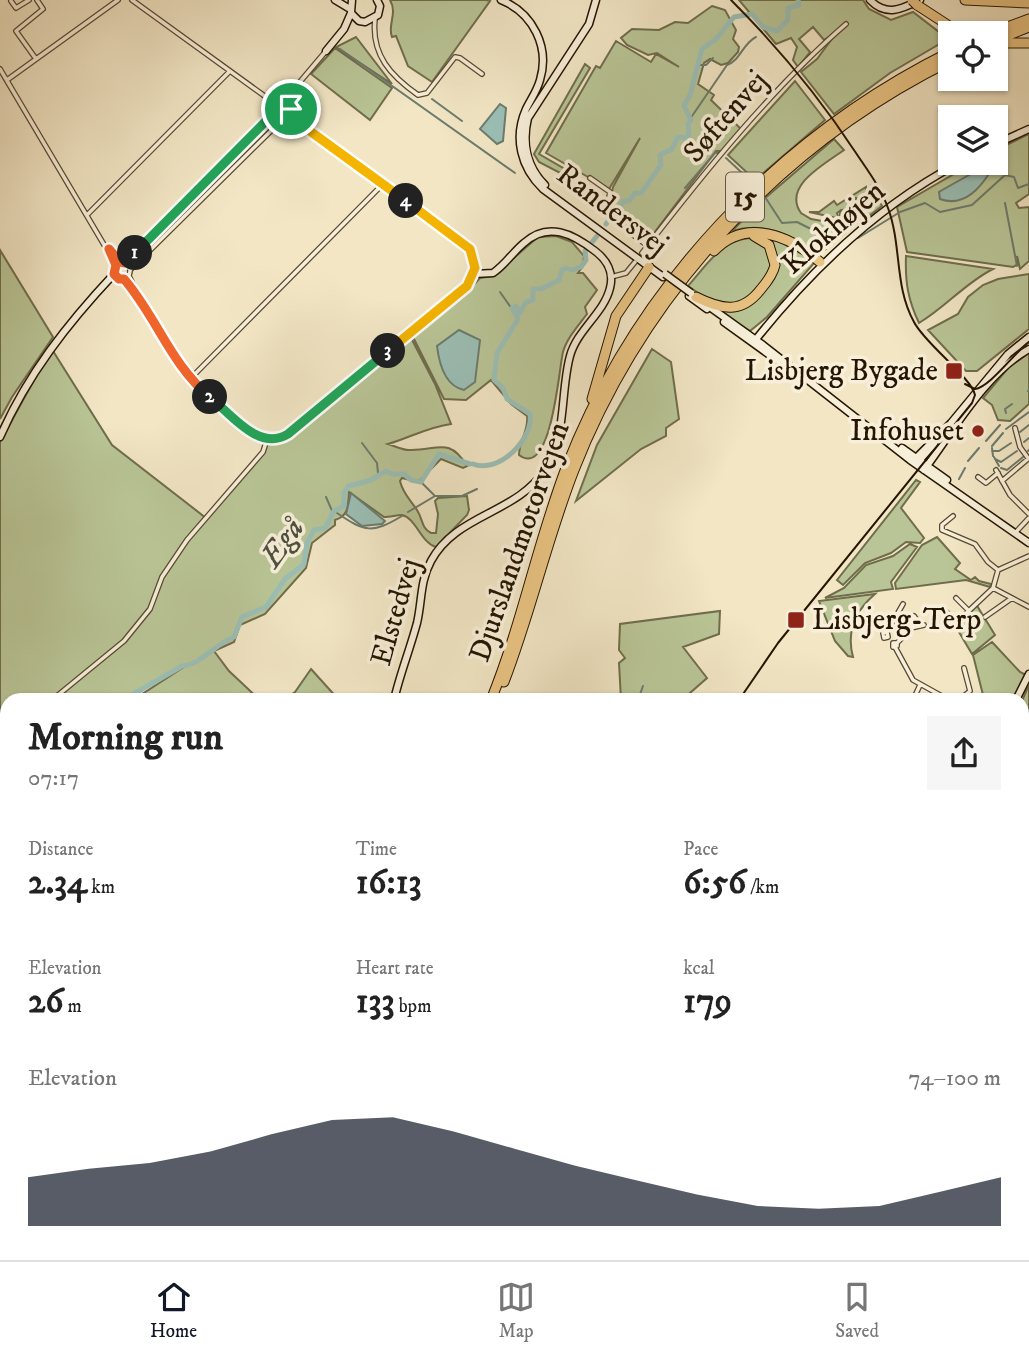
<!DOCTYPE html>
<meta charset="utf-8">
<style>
body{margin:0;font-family:"IM FELL DW Pica",serif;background:#f6f6f6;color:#222;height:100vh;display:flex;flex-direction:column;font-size:26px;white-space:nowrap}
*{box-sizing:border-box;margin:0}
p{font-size:23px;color:#767676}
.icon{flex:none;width:38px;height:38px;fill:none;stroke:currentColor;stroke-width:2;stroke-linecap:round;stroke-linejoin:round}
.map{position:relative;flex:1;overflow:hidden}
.drawer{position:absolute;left:0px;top:693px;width:1029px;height:567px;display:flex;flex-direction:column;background:#fff;border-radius:21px 21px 0 0;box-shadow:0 2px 5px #0004}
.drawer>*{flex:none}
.fabs{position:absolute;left:938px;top:21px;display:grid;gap:14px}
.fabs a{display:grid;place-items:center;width:70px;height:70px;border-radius:0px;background:#fff;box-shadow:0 2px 5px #0004;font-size:35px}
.pin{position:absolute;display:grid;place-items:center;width:60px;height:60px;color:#fff;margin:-30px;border:4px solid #fff;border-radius:50%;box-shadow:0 2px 7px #0007}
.km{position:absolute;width:35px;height:35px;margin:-18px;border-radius:50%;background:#222;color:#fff;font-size:19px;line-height:35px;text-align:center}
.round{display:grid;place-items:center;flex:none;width:74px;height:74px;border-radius:0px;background:#f6f6f6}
.overview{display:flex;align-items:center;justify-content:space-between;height:119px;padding:0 28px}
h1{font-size:38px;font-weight:700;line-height:52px}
.figures{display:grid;grid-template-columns:repeat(3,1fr);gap:10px;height:119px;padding:7px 28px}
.figures div{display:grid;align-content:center}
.figures b{font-size:35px;font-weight:700}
.figures small{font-size:19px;font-weight:400}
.figures p{font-size:19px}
.chart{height:196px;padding:14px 28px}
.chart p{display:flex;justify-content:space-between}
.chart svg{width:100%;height:126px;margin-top:7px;fill:#111827;opacity:.7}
.tabs{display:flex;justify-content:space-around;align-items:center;height:98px;border-top:2px solid #e0e0e0;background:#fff;font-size:19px;color:#767676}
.tabs a{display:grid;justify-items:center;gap:4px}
.tabs .current{color:#111827}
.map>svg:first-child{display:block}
.green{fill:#b9c596;stroke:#6f6d4c;stroke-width:2}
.water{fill:#9bbfb6;stroke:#6c7b6e;stroke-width:2}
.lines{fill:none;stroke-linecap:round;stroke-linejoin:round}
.stream{stroke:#6c7b6e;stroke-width:2}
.river{stroke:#9bbfb6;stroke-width:5}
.street-casing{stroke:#584932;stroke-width:6}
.secondary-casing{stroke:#251501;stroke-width:9}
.highway-casing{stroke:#251501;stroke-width:11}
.street{stroke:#f7efd9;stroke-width:3.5}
.secondary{stroke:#f7efd9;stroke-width:6}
.highway{stroke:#e9c382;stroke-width:9}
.tram{stroke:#251501;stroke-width:2}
.secondary-bridge-casing{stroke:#251501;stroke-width:9;stroke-linecap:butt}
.highway-bridge-casing{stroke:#251501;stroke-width:11;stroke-linecap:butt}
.secondary-bridge{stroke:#f7efd9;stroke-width:6}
.highway-bridge{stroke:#e9c382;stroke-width:9}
.split-1-casing{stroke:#fff;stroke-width:14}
.split-2-casing{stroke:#fff;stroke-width:14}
.split-3-casing{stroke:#fff;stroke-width:14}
.split-4-casing{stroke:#fff;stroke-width:14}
.split-5-casing{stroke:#fff;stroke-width:14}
.split-1{stroke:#22a559;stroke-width:9}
.split-2{stroke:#f0652b;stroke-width:9}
.split-3{stroke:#22a559;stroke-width:9}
.split-4{stroke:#f5b400;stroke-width:9}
.split-5{stroke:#f5b400;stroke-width:9}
.poi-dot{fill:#8f2418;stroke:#f7efd9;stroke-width:2.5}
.labels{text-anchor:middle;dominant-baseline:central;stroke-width:7;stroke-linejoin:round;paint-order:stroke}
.shield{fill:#f7efd9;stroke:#645642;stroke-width:2}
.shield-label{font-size:28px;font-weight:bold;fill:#251501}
.street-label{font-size:30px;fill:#251501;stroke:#f7efd9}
.poi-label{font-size:30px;fill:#251501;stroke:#f7efd9;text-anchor:end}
.water-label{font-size:32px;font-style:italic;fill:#4e5040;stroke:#f7efd9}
</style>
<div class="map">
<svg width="1029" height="1260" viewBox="0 0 1029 1260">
<rect width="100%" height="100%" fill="#f2e6c5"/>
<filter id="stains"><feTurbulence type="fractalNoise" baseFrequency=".00286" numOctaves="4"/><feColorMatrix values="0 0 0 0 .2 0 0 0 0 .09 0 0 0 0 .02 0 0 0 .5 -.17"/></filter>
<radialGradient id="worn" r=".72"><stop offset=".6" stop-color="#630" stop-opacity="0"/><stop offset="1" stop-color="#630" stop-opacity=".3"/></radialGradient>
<!-- green -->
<path class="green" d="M390,0H486L490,1L432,82L408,66L396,36L392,37C387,25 398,14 390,0Z
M739,0H863L869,9L891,20L913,12L948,39L890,73L834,114L801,72L817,59L837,32L824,40L813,27L799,39L810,52L798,67L793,60L797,47L791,38L776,44Z
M712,6L725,10L736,30L733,39L739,47L738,52L728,63L721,65L710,59L704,63L698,84L714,95L711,100L742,130L722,151H716L648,241L642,239L608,212L613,187L640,138L609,189L546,153L596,66L600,68L616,41L651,62L656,54L679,67L657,53L648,55L627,45L621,38L632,29L659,30L675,22L688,23Z
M356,37L392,84L336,47Z
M335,48L392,88L370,120L311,74Z
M585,64L590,68L539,154L563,168L564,171L560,173L539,162L534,154Z
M795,81L825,120L755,180L728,155Z
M272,117L278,121L207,191L204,185Z
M1029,134V194L1016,203L1019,208L1029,207V261L1020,269L1017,256L1018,264L1013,267L907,252L897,207L973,163H996V150Z
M834,139L844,150C825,164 782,186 801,213L811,219L845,225L846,232L820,254C792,236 766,221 732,231L764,199Z
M866,187L867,200L856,198L854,209L841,210L837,213L839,218L860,220V223L809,212H819L834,201L837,205Z
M871,187L882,206L864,220L840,216V211L855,210L857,199L869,200Z
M198,191L203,196L135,265L130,259Z
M756,234L783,240L815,262L767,317L750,331L712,308H745L777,261Z
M556,236L572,242L584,256L583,266L578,273H583L597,290L585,307L587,314C578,326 567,338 563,352C559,366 552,480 519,455C519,441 529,430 527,416L511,404L491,380L466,400L444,399L412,335L469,290L480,278L493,276L538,237Z
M750,238C764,242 767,249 773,262L768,275L743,303L734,305L710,301L688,286C706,266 721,240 750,238Z
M0,250L53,337L12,397L0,419Z
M906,256L993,269C965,283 946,307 919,323C908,300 905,282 906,256Z
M1029,274V329L977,371H966L928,330L958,314L968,297L983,285L998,279Z
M410,336L435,384L451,424C428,427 409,438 388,444C395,446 402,450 409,450C437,451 449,436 467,466L463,468L441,459L418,482L402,478L400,481C403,494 410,499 417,510C423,519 421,528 431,533H436L438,514L435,501L438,498L467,496L469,510L467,515L436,547C421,543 416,518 402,515C397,515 390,517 384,517L349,492C348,505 349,516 335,520V525L312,543L306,568L265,614L240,625L234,642L214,651L229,671L260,700H122L139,696L187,665L182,666L135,693L113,698L101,696L88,700H7V947L0,943V442L44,362L53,351L112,445L206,518L270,442L287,437Z
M652,349L671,362L679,419L666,428V436L641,449L576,501L597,445Z
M1029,353V404L1010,421L998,420L992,405L983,398L1009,367Z
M916,480L920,482L901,508L924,538L920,543L906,542L891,553L865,563L843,585L837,580Z
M937,537L960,563L955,569L971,580L975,577L979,581L991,584L990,587L966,580L896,589L895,583L922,545Z
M910,544L917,547L891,582L893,589L825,598L844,588L866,565L893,556Z
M875,594C855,611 846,631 853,657L848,656L835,641L819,601Z
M976,604L995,635L972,654L956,627Z
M720,611L719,634L683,647L707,678L682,700H621L619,663L625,658L619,650L620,624Z
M992,642L1020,672L1026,675L1014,700H985L983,695L973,655Z
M311,669L339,700H284L295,692Z
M1029,685V1260H927L925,1253H1022V701Z
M0,953L7,956V1043L1,1045L0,991L3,987Z
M0,1060L7,1072V1224L0,1229Z
M654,1253H920L923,1260H656Z"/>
<!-- water -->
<path class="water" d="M500,104L506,108L503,141L497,144L480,129Z
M987,169L990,172C979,190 962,207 940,199L939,192L944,189L978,170Z
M459,330L480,340L475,382L464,390C445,386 439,363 437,346Z
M351,493L385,521L382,524L362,526L346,514Z"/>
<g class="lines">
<!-- stream -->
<path class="stream" d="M340,49L515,173
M697,65H706L713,58
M432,99L462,121
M690,119L727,65C741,60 742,44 756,37
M726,158L753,183
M685,188L715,153H720
M765,197L782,223L797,222L819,233
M1005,203L1017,266
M826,234L841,235
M858,238L900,212L925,203L940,212L972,205L1005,175L1014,177L1018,188L1029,184
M500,292L512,309
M1028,391L1029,390
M1006,413L1005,409L1012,404
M1006,429L1029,412
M1020,432L1029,425
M986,441L1000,425
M1024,442L1029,438
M362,443L377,463L378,473
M992,446L1003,433
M992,448L993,456
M992,451H999L1011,443
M1028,451L1029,450
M994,457L999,466
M995,459L1001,462L1017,451
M968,461L979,448
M1001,468L1007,470L1023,457
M959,479L965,468
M421,482L434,495
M326,497L333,513
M408,512L435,496H462L477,489
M337,513C365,532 372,534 402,516
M638,700L643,686
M0,872L7,865
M0,890L7,885
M0,936L7,942
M0,957L7,963
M0,997L7,989
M1022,1145L1029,1160
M1022,1175L1029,1164
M0,1187L1,1185
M1022,1189L1029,1196
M1022,1218L1029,1212
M756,1253L758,1260
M830,1253L843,1259
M635,1260L636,1253
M712,1260V1253
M740,1260L748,1253"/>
<!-- river -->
<path class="river" d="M606,224L624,201H629L635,193H641L661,165L660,155L672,149L678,137L686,138L689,134L688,124L691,120L684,106L690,95L702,49L716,39L734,17L752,14L763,27L777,31L788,20V8L799,5L798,0
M473,464C500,474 534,438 530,414L507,399L503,388L494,380L497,353L518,319L512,308L516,306L520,313L526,302L533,300V289H541L559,280L562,270L566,268L572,270L581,267L586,260L585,251L597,236
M88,700L92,697L113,698L132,695L182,666C201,665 216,643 234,637L242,617L266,607L285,579L304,564L307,543L314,530L325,528L334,511L344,506V493L349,486L371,480L386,471L392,474H404L411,480L421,482L439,454L470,464
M0,816L7,814"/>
<defs>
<path id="street" d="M132,0L277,105
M11,1L16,8L29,0
M375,19C371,55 391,76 418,95L427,93L455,57L460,58L482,74
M36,59L16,31L43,9L37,0
M0,69L116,265
M7,80L118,0
M283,102L326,51
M275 111a8 8 0 1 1 16 0a8 8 0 1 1-16 0Z
M289,106L297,88
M590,178L610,192L606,211L608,216L648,246
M88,214L229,72
M642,253C702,175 772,88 846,24
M114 271a8 8 0 1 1 16 0a8 8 0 1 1-16 0Z
M125,263L275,111
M130,270L283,119
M129,276L143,305L190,379L254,434L267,439L288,434L466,286L475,269L469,249L290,114
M611,277L626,273L635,262
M190,379L383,184
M1015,428L1020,447L1028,458
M996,470L1010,495L1029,514
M978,477L986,483L998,473
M1002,481L1029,458
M953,516L942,525V530L975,544L988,562L998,570
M1015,533L1029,518
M993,588L998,570L1029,556
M993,588L1029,607
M956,598L968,610
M930,609H943L957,622L993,588
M985,617L1012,598
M906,629L924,625
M887,632L903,604
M887,632L888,637L884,638L883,633Z
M893,643H897V646L893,647Z
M897,643L903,637L914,616L916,619
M895,647L913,680L949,700
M52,700L124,641L150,609L162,577L187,540L263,452L267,439
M913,700L920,685
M959,700L970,691L964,668
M0,735L7,732"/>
<path id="secondary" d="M335,0L350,9
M352,0L351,13L359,21L365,22L378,15L380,6L377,0
M501,0C533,13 550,47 540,80C537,91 531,99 526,109C513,138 521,168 543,189L663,277
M870,0C886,17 902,9 920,0
M326,51L344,29L351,13
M996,144L1029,129
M545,185C527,167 522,143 528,118L589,24L596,0
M689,296L707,309
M707,305L763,345L910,460L1029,543
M724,322L778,361
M753,343C810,271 877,206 959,163
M0,437C27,375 68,323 114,274
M902,448L947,480
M916,458L951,423L1008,354L1029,337
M918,462L934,444
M924,470C954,430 986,373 1029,349
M394,700C400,674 410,649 417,623C422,602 420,581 431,561C456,514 516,514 545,470C567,437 560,393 570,356C577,330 604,313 610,288C614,273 607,260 595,251C573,234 548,221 524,243C513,252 505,265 493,273L474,274
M1016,700L1029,674
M409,1253L411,1260
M924,1253L926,1260"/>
<path id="highway" d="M965,0L1029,3
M917,5L960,33
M991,33L1029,19
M996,40L1029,27
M996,43H1029
M714,251C746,217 790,236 820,262
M696,297C722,310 742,314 761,289C767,282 773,274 775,265L769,245L754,236
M592,399L616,316L649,267
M504,682C531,612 547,539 574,470C643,294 780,145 950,61
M491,700C522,624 537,544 566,468C636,287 777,138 950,52
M0,1238L7,1233"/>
</defs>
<!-- street casing -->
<use href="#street" class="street-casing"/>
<!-- secondary casing -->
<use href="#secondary" class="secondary-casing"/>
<!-- highway casing -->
<use href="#highway" class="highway-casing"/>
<!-- street -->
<use href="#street" class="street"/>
<!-- secondary -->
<use href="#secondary" class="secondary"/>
<!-- highway -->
<use href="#highway" class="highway"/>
<!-- tram -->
<path class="tram" d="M731,0C778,47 820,98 856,153C868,171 881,188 888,208C902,246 894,286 914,322C925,344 972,378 975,395L972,403L778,643L739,700
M965,384L975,389C990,387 1014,353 1029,342
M0,1052L7,1062
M64,1253V1260
M378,1260L379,1253"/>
<defs>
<path id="secondary-bridge" d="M665,274L691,293"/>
<path id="highway-bridge" d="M912,0L917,5"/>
</defs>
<!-- secondary-bridge casing -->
<use href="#secondary-bridge" class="secondary-bridge-casing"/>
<!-- highway-bridge casing -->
<use href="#highway-bridge" class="highway-bridge-casing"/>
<!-- secondary-bridge -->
<use href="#secondary-bridge" class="secondary-bridge"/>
<!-- highway-bridge -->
<use href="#highway-bridge" class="highway-bridge"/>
</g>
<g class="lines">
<defs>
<path id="split-1" d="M135,253L269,118L277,105L286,103L291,109"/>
<path id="split-2" d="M135,253L125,263L120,262L109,249L116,265L114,274L119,279H124C156,316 171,365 210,397"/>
<path id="split-3" d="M210,397C231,414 259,452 288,434L388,351"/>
<path id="split-4" d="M388,351L467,286L475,268L470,249L406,201"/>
<path id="split-5" d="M291,109L290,114L303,126L406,201"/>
</defs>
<!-- split-1 casing -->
<use href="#split-1" class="split-1-casing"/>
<!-- split-2 casing -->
<use href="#split-2" class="split-2-casing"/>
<!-- split-3 casing -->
<use href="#split-3" class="split-3-casing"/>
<!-- split-4 casing -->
<use href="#split-4" class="split-4-casing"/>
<!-- split-5 casing -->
<use href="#split-5" class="split-5-casing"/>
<!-- split-1 -->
<use href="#split-1" class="split-1"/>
<!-- split-2 -->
<use href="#split-2" class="split-2"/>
<!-- split-3 -->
<use href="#split-3" class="split-3"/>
<!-- split-4 -->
<use href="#split-4" class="split-4"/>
<!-- split-5 -->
<use href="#split-5" class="split-5"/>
</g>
<!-- markers -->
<g class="poi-dot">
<rect x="945" y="362" width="18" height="18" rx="3.5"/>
<circle cx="978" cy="431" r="7"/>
<rect x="787" y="611" width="18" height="18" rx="3.5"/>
</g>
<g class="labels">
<!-- shield labels -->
<rect class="shield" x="726" y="172.5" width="38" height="49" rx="5"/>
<g class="shield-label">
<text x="745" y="197">15</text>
</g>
<!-- street labels -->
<g class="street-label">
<text transform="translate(726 117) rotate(-49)">Søftenvej</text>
<text transform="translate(612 210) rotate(37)">Randersvej</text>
<text transform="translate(834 228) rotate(-41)">Klokhøjen</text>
<text transform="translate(520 542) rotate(-71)">Djurslandmotorvejen</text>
<text transform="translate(396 612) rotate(-74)">Elstedvej</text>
</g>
<!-- poi labels -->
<g class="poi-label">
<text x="938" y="371">Lisbjerg Bygade</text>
<text x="964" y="431">Infohuset</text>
<text x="812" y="620" text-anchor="start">Lisbjerg-Terp</text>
</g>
<!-- water labels -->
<g class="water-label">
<text transform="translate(283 543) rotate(-55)">Egå</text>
</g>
</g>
<rect width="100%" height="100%" filter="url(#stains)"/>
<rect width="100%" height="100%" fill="url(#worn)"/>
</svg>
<div class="fabs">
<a><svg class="icon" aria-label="locate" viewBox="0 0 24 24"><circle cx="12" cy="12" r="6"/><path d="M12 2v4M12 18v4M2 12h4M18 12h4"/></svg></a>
<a><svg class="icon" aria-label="layers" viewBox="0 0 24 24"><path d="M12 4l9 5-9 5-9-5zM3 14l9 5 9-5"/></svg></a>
</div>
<div class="pin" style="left:291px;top:109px;background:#1e9e55"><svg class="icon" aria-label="arrive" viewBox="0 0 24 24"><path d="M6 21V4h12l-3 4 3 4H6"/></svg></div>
<b class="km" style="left:135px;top:253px">1</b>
<b class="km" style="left:210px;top:397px">2</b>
<b class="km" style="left:388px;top:351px">3</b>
<b class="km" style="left:406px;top:201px">4</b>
<section class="drawer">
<div class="overview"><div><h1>Morning run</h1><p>07:17</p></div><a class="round"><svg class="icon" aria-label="share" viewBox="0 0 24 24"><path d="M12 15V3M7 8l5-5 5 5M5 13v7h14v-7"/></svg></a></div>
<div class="figures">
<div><p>Distance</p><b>2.34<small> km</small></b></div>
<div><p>Time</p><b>16:13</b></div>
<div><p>Pace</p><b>6:56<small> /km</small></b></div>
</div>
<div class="figures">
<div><p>Elevation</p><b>26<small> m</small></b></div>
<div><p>Heart rate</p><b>133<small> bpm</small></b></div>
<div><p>kcal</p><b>179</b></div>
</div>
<div class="chart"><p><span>Elevation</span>74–100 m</p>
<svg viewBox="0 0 160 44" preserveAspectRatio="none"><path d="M0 44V27L10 24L20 22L30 18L40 12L50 7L60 6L70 11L80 17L90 23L100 28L110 33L120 37L130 38L140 37L150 32L160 27V44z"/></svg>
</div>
</section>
</div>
<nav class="tabs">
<a class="current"><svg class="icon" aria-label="home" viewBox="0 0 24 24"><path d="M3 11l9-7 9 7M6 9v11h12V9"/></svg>Home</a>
<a><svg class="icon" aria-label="map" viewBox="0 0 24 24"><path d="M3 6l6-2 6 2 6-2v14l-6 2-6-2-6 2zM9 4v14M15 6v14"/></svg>Map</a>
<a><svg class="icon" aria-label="saved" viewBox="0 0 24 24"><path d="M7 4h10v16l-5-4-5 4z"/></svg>Saved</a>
</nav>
